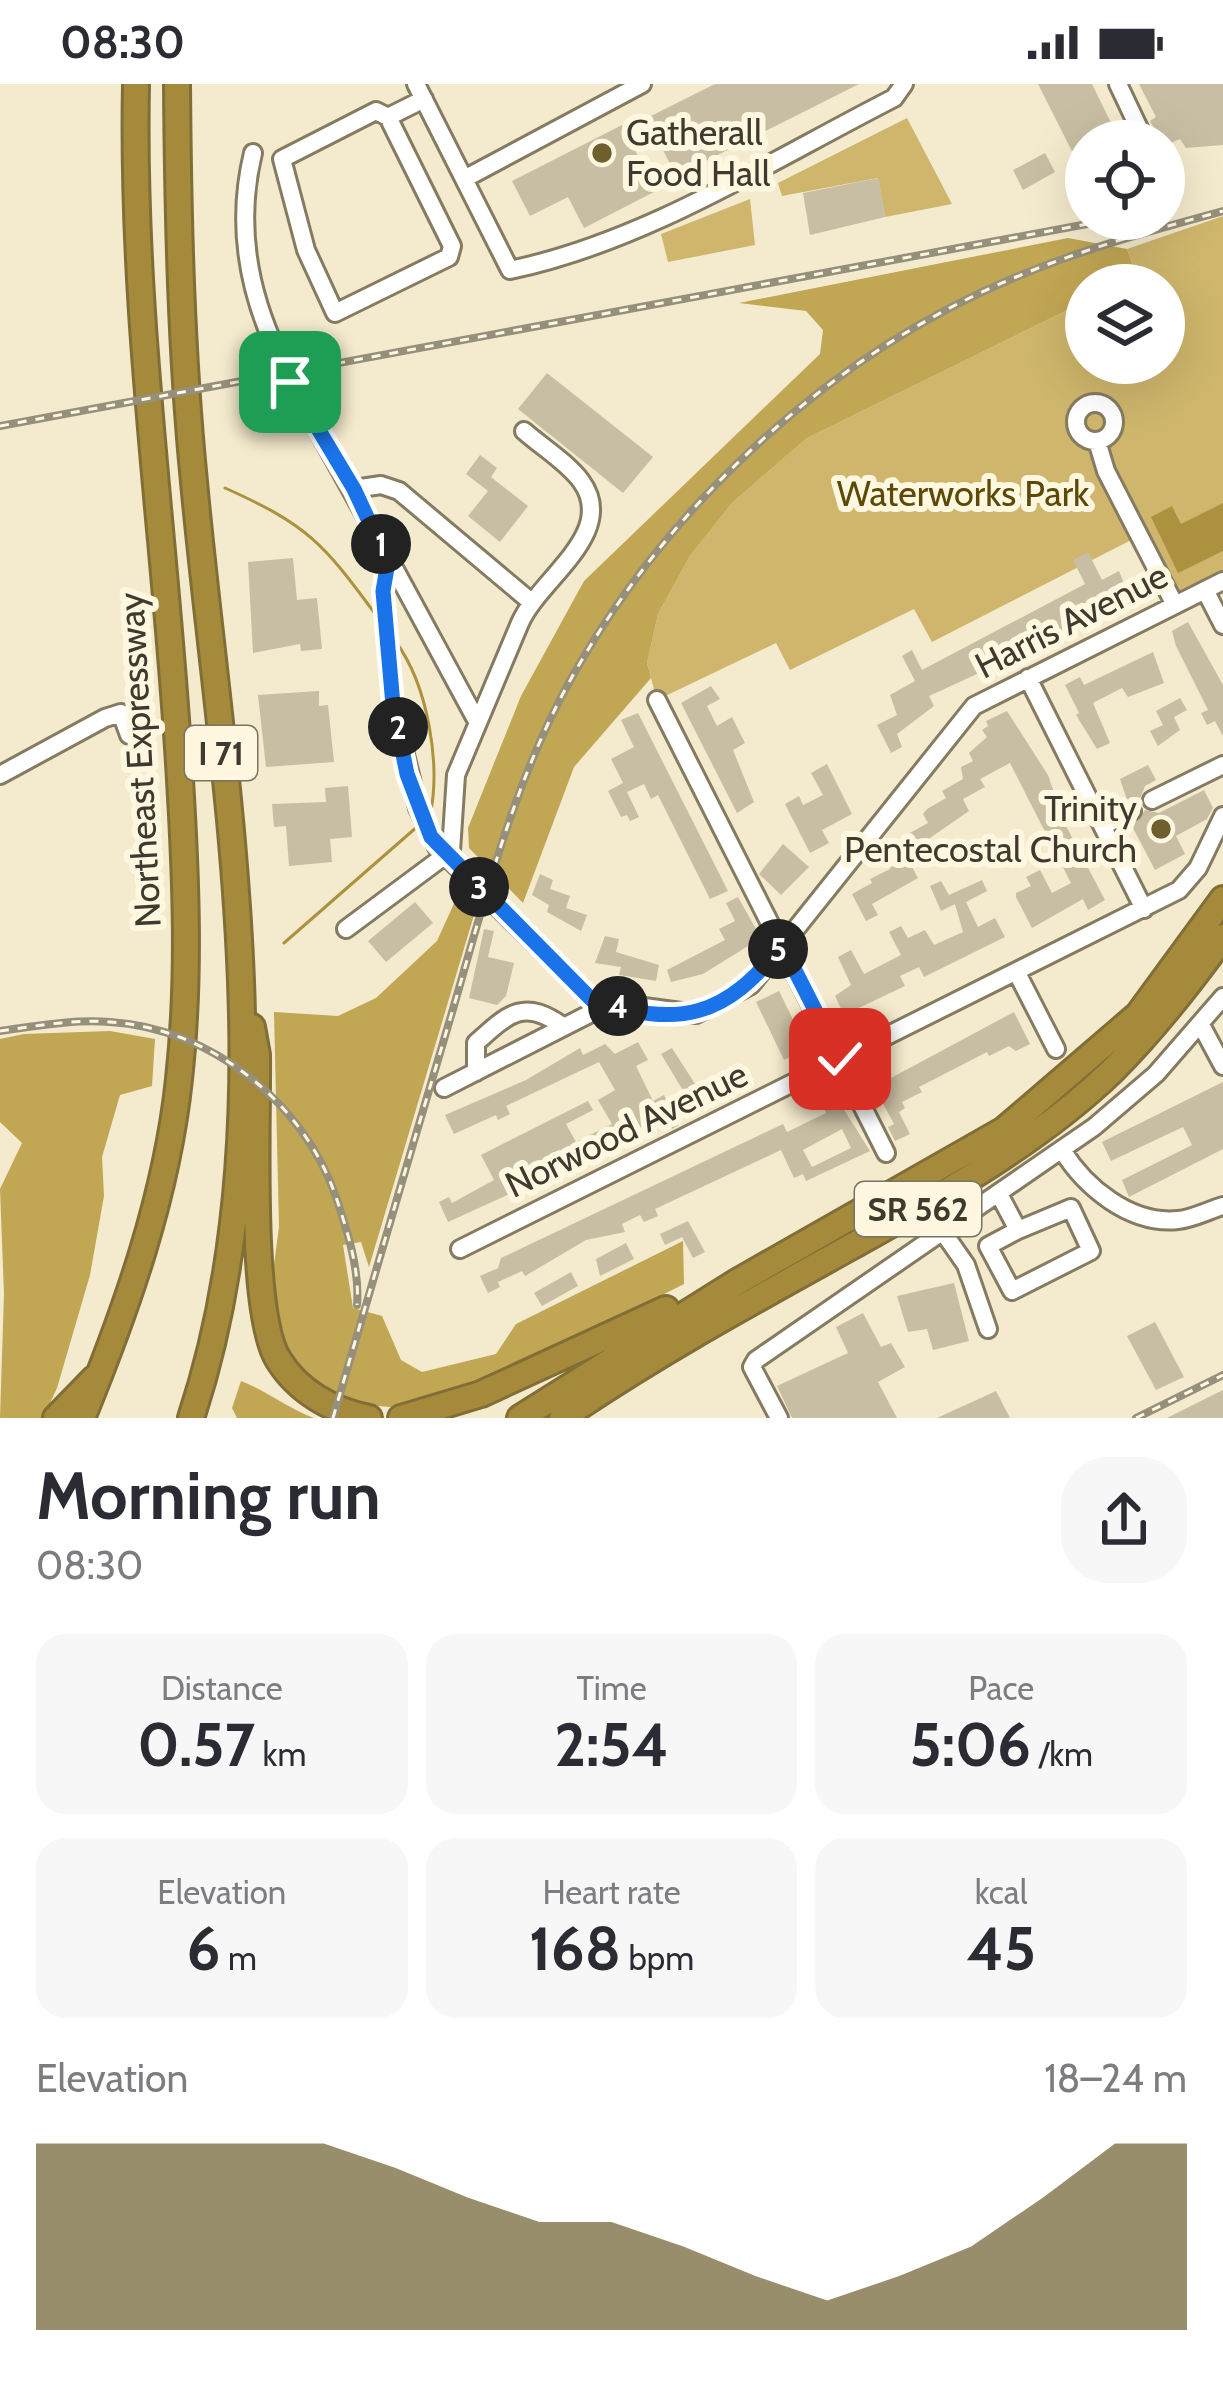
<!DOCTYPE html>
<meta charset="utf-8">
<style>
body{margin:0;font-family:Cabin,sans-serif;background:#f7f7f7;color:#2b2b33;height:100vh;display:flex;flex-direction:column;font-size:45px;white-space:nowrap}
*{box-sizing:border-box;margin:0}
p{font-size:39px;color:#7c7c81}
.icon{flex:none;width:66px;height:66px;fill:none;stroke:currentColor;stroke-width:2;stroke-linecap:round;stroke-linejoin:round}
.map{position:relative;height:1334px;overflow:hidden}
.details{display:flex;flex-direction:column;background:#fff;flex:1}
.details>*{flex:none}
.buttons{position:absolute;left:1065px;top:36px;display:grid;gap:24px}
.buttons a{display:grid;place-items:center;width:120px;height:120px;border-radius:50%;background:#fff;box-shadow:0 12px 48px #0002;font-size:60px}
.pin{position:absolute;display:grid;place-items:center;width:102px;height:102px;color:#fff;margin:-51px;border-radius:24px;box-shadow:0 6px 18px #0006}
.km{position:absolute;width:60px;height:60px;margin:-30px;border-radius:50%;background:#222;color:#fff;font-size:33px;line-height:60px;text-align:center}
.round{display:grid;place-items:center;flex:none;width:126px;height:126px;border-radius:48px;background:#f7f7f7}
.head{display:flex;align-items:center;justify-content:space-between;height:204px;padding:0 36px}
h1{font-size:66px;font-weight:800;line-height:90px}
.stats{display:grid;grid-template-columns:repeat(3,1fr);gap:18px;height:204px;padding:12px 36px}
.stats div{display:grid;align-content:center;border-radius:30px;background:#f7f7f7;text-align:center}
.stats b{font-size:60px;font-weight:800}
.stats small{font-size:33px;font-weight:400}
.stats p{font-size:33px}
.chart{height:336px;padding:24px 36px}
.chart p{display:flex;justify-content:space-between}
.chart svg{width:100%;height:216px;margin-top:12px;fill:#6f5f2d;opacity:.7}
.status{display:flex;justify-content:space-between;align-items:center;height:84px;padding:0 60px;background:#fff;direction:ltr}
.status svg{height:33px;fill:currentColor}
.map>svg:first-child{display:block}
.green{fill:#cfb66c}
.forest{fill:#c1a653}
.water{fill:#ac923e}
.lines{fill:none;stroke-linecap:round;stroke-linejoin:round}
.stream{stroke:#ac923e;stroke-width:3}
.building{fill:#c8bea3;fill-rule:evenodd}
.minor-casing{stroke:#847b61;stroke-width:22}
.highway-casing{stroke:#806e36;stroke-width:30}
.minor{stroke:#fff;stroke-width:16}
.highway{stroke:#a48a3a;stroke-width:24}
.rail-casing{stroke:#968f7b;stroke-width:8}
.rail{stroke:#fff7e0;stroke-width:3;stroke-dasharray:9;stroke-linecap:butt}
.route-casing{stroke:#fff;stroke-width:24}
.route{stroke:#1a73e8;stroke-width:15}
.poi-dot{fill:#6f5f2d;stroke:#fff7e0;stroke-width:4.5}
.labels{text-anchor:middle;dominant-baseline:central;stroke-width:12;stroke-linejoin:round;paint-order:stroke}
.shield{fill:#fff7e0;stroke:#787364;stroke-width:3}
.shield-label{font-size:33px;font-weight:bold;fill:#3e3a2f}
.poi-label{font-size:36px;fill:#3e3a2f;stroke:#fff7e0;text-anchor:start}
.park-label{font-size:36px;fill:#5c4905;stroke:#fff7e0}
.street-label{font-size:36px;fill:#3e3a2f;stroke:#fff7e0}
</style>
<div class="status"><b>08:30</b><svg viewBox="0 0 49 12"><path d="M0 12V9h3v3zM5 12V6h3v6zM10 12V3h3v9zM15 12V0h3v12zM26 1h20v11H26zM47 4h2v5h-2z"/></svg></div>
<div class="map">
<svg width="1223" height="1334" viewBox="0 0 1223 1334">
<rect width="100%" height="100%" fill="#f4eacd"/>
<!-- green -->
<path class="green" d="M907,34L952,120L885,133L878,94L782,112L778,99Z
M750,115L755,161L668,178L661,150Z
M1223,132V497L1175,521L1139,452L932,558L914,525L790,586L776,559L657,616L647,579L658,530L690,472L732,419L807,354L1086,217V279H1164V201H1118L1137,191L1127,165Z"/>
<!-- forest -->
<path class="forest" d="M1068,154L1127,165L1137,192L1118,201H1086V217L807,354L732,419L690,472L658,530L647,579L651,594L574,683L523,819L469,764L468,744L521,612L584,497L820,270L823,246L806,227L739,219Z
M461,804L477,821L369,1183L361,1158L343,1161L353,1224L382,1232L401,1276L422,1288L496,1270L516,1240L683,1157L684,1200L515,1285L412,1325L356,1320L318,1304L289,1269L271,1203L279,1143L274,928L338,932L376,914L437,857Z
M110,947L155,955L152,1002L120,1011L102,1073L104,1112L90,1191L57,1304L43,1334H0L4,1210L0,1105L22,1059L0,1038V955L24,950Z
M241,1297C267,1307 287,1324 314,1334H237L232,1324Z"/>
<!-- water -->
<path class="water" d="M1223,419V467L1178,489L1151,433L1172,422L1181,440Z"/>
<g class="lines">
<!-- stream -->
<path class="stream" d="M225,404C308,441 323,459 376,531
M396,558C428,602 441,680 430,732
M284,859L418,742"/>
</g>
<!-- building -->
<path class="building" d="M715,0H859L676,92L647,34Z
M1038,0H1092L1120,57H1086V95Z
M1139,0H1223V61L1186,64L1180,55L1164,62L1150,37L1156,33Z
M622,41L656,107L584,144L568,113L530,132L512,97Z
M1045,69L1055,88L1023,106L1013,86Z
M879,94L885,133L810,151L803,109Z
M547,289L653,373L623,409L518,325Z
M480,371L497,384L491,393L528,422L500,458L468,432L488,407L466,390Z
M1088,468L1102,496L1119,487L1127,507L1094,524L1099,534L929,612L934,622L897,650L902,663L891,669L877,641L897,631L890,611L915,597L902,572L912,566L922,586L1085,500L1073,476Z
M293,474L297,516L317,514L322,565L301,567L300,560L253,569L248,478Z
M1188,538L1223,601V652L1215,637L1207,641L1201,629L1208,626L1176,562L1172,547Z
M1153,568L1164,599L1128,613L1122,604L1093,619L1110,659L1097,665L1076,631L1079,629L1065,601L1080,593L1084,601Z
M711,602L720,615L707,622L717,642L732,633L745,659L733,666L754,718L737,729L681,619Z
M319,607V622L328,621L334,678L266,683L258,611Z
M1180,614L1187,626L1174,633L1180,646L1158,662L1150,647L1163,641L1156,627Z
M1007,627L1048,691L1065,740L1105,816L1088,826L1083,815L1032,844L1016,813V809L1031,802L1026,793L1040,786L1052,809L1071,799L1010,679L980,695L985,703L963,715L969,727L927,756L931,763L918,770L908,750L928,739L923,730L927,725L946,714L942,707L963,695L961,683L973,677L969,669L987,653L982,646L988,642L986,637Z
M638,629L728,807L710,815L658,711L651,715L644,700L627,708L639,733L630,737L627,731L621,733L608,707L623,699L611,675L634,663L621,636Z
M827,680L852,730L822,746L829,759L810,769L785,720L799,712L803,721L823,711L811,689Z
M1148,681L1156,696L1145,702L1139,717L1127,716L1120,695Z
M348,702L352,753L330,755L332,778L289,782L286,742L274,743L272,720L326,718L325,704Z
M1204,706L1213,724L1207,735L1176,752L1185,770L1155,786L1132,742L1145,726L1159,729Z
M783,760L809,783L781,811L759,790Z
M904,768L918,794L872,820L878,831L866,837L852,810L872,799L870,795L890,785L886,778Z
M540,790L553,796L550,805L570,812L566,824L587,831L581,847L547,828L549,821L532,811Z
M982,796L987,807L966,818L978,843L995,834L1005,853L924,893L919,883L900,892L905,902L844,931L835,912L851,901L838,873L851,866L864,890L901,871L889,848L901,842L908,854L925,846L934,861L963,848L955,820L941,827L930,802L941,797L949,811Z
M738,813L761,854L703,890L671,898L667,886L725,856L719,845L735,837L726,819Z
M415,818L433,839L386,878L368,857Z
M484,845L494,847L488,873L514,879L506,912L497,921L469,914Z
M605,852L619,855L616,868L659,881L656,897L619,891L621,883L595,879Z
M779,907L807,964L784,976L756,918Z
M1014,928L1030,960L1016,967L1009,962L989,972L987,968L919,1003L922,1008L902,1018L905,1024L899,1028L910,1050L895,1057L888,1043L894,1040L874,1003Z
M638,958L648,976L636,982L653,1017L664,1011L679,1041L672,1045L664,1031L624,1052L626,1056L613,1063L448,1138L439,1118L449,1113L452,1119L494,1096L481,1071L588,1017L593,1026L566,1040L576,1058L612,1040L598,1016L615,1006L599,978L506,1022L510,1030L498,1036L496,1031L454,1050L445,1031L526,996L580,964L583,971L605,960L615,970Z
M672,964L706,1017L693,1023L661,970Z
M1223,998V1065L1129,1113L1122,1096L1192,1061L1183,1043L1111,1077L1102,1058Z
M838,1016L870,1067L806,1097L803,1090L794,1094L781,1066L655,1125L658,1132L644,1138L640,1131L622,1140L625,1148L586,1156L525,1192L522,1187L498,1198L500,1203L488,1209L480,1192L498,1184L501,1174L783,1040L787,1048L826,1029L824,1023ZM842,1045L851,1064L812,1083L803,1066Z
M688,1137L705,1168L693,1174L682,1153L665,1161L660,1150Z
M626,1159L634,1175L600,1192L596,1175Z
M571,1188L578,1202L542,1222L534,1209Z
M954,1199L969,1257L933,1266L927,1245L908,1248L897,1212Z
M863,1229L881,1263L891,1259L905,1283L878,1298L897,1334H792L777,1302L848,1269L836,1243Z
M1155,1238L1184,1293L1156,1306L1127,1252Z
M1223,1306V1334H1167Z
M996,1307L1010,1334H937Z"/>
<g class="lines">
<defs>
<path id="minor" d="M416,0L510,186C645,158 772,76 894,14L904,0
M1118,0L1145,57
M388,33L376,27L282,75L306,166L335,229L449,173L452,162L388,33L424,15
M253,69C236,139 247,205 278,270
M464,95L642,0
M290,298C356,411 416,525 478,639
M1076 338a19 19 0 1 1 38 0a19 19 0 1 1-38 0Z
M1097,357L1106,387L1175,521
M354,405L381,401L399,407L530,517
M388,478L383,507L393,621L418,724L437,763L592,916L696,930L751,901L974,622L1223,497
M1205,506L1223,541
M1028,594L1144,825
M657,616L886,1069
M0,691L105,634L121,629L129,651
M1152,716L1223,681
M1103,742L1132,727
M346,845L451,767L456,691L520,539C539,495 619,449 581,397C567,378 542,363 524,347
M1017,889L1056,965
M1201,941L1223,982
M476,988V959C509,929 524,914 564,943
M444,1004L607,921
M1062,1066C1085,1103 1130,1141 1178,1136C1192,1135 1209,1126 1223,1122
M999,1110L1018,1146L1071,1124L1091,1167L1012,1207L988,1162L1018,1146
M943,1148L966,1181L988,1245
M460,1165L1179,806L1198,784L1223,732
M779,1334L752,1283L756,1276L1094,1043L1156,990L1223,913"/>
<path id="highway" d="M177,0C178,133 181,266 194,398C222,700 289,1039 191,1334
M252,943L257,971C258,1036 249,1227 278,1275C298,1308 333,1327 369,1334
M56,1334L94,1295
M82,1334C126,1226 167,1112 179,995C190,896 186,795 180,696C167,464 131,233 136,0
M401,1334L481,1310L666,1225
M520,1334L737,1198L1004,1046L1138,931L1223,815
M562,1334C655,1270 755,1216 854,1161C943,1111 1038,1058 1112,987C1153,946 1189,900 1223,853"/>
</defs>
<!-- minor casing -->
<use href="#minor" class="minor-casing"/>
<!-- highway casing -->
<use href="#highway" class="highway-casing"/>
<!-- minor -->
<use href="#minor" class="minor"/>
<!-- highway -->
<use href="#highway" class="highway"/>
<defs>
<path id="rail" d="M0,342L1114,135
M0,947C36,942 73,935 110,938C211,944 304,1019 336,1113C347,1146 360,1186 357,1221
M333,1334C372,1198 413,1061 453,925C486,812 514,696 572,593C669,420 832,269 1016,193C1083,165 1153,146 1223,127
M1136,1334L1223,1291"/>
</defs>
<!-- rail casing -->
<use href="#rail" class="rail-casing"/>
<!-- rail -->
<use href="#rail" class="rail"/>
</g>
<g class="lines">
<defs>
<path id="route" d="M290,298L354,405L388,478L383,507L393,621L407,690L431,753L592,916C680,945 726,933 782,861L840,975"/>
</defs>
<!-- route casing -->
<use href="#route" class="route-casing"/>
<!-- route -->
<use href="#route" class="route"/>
</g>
<!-- markers -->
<g class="poi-dot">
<circle cx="602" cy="69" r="12"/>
<circle cx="1161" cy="745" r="12"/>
</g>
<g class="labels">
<!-- shield labels -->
<g class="shield">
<rect x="185" y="642" width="72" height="54" rx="9"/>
<rect x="855" y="1098" width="126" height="54" rx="9"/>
</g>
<g class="shield-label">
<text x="221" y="669">I 71</text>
<text x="918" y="1125">SR 562</text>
</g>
<!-- poi labels -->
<g class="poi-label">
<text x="626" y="48">Gatherall<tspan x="626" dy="41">Food Hall</tspan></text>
<text x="1137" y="724" text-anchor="end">Trinity<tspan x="1137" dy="41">Pentecostal Church</tspan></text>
</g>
<!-- park labels -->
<g class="park-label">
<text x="963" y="409">Waterworks Park</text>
</g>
<!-- street labels -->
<g class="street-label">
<text transform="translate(1071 536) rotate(-27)">Harris Avenue</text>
<text transform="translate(139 676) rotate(-93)">Northeast Expressway</text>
<text transform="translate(626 1045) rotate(-26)">Norwood Avenue</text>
</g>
</g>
</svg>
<div class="buttons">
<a><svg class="icon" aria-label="locate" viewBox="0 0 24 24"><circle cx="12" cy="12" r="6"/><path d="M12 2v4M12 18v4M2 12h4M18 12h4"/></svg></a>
<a><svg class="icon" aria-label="layers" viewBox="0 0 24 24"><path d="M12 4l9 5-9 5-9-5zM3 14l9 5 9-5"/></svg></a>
</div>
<div class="pin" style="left:290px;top:298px;background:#1e9e55"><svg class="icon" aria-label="arrive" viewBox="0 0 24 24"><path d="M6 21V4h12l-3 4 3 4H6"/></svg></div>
<div class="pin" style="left:840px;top:975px;background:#d93025"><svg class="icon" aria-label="check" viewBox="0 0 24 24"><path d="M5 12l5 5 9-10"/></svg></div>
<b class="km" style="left:381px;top:460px">1</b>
<b class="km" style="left:398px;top:643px">2</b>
<b class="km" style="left:479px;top:803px">3</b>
<b class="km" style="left:618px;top:922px">4</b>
<b class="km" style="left:778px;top:865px">5</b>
</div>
<section class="details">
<div class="head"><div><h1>Morning run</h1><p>08:30</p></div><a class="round"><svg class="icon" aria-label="share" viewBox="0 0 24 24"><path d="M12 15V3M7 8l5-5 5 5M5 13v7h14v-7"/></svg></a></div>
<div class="stats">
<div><p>Distance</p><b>0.57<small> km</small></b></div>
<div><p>Time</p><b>2:54</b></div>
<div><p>Pace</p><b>5:06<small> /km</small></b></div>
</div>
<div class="stats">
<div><p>Elevation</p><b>6<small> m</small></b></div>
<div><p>Heart rate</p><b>168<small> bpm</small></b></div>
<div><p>kcal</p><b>45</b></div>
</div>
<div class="chart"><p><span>Elevation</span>18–24 m</p>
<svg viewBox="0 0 160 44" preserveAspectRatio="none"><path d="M0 44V6L10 6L20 6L30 6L40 6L50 11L60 17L70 22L80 22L90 27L100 33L110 38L120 33L130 27L140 17L150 6L160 6V44z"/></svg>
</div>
</section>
